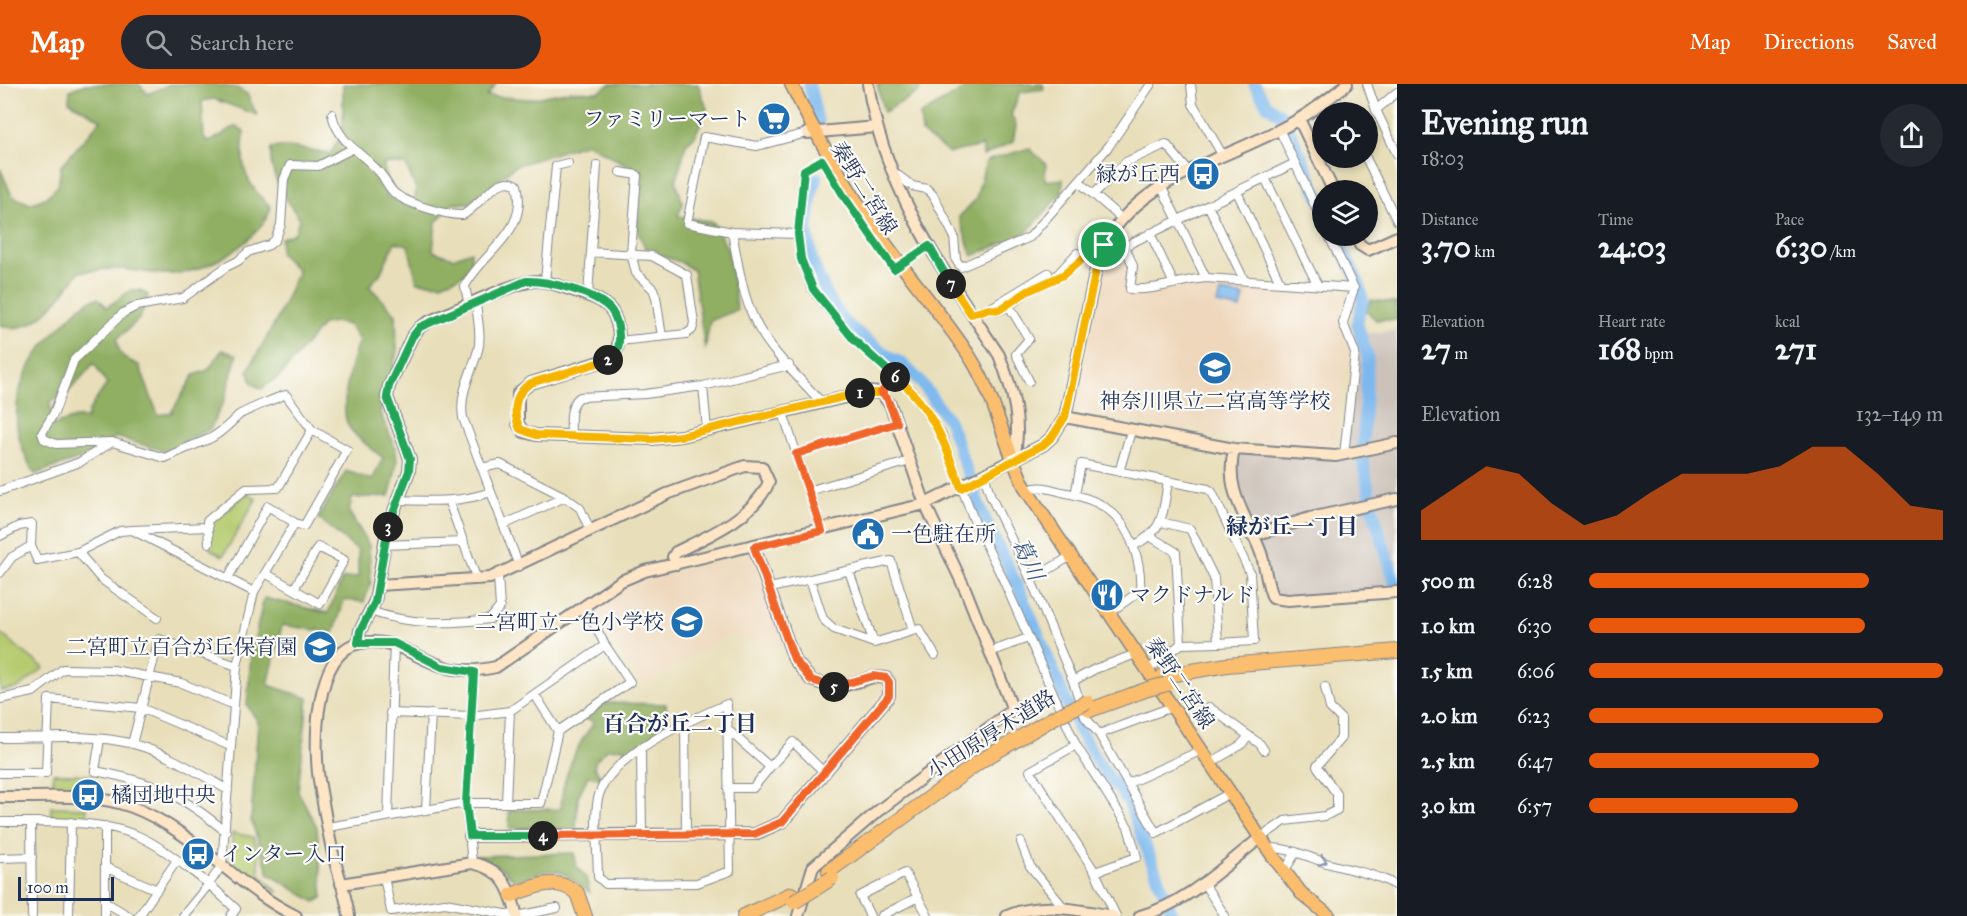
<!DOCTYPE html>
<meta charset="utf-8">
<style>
body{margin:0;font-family:"IM FELL Great Primer","Noto Serif JP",serif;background:#242831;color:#f1f3f6;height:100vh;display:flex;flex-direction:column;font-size:22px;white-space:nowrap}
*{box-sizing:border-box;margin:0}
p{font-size:20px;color:#9ea1a6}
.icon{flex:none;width:33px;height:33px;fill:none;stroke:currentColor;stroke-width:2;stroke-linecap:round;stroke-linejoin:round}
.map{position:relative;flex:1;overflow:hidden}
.sheet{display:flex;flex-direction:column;background:#171b24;width:570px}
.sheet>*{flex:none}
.tools{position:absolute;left:1312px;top:18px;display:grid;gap:12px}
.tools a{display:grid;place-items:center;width:66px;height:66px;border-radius:50%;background:#171b24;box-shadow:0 3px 9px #0003;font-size:30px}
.scale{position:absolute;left:18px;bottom:15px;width:96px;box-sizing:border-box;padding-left:6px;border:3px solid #1b2f5e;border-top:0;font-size:16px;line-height:21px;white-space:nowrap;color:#1b2f5e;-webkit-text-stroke:4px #fdfcf7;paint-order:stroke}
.pin{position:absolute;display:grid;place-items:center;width:51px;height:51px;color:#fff;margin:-26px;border:3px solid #fff;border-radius:50%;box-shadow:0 2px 6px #0007}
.km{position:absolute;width:30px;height:30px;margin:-15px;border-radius:50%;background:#222;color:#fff;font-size:16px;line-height:30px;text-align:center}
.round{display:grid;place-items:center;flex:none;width:63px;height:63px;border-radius:32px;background:#242831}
.head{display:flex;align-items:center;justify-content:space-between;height:102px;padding:0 24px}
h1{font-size:33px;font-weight:700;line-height:45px}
.figures{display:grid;grid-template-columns:repeat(3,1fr);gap:9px;height:102px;padding:6px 24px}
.figures div{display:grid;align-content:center}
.figures b{font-size:30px;font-weight:700}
.figures small{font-size:16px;font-weight:400}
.figures p{font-size:16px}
.chart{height:168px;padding:12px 24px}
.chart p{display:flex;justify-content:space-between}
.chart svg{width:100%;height:108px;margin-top:6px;fill:#ea580c;opacity:.7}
ul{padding:0 24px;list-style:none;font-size:20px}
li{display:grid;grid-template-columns:96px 72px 1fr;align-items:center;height:45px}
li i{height:15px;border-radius:8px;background:#ea580c}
header{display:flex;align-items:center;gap:36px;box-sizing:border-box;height:84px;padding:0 30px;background:#ea580c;color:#fff}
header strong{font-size:28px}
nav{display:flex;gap:33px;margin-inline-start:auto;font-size:21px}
.search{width:420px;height:54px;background:#242831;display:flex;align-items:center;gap:15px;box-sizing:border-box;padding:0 21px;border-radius:33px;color:#9ea1a6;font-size:22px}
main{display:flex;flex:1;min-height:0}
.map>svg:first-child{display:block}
.built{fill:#eed7bb}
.industrial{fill:#ccc2b9}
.green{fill:#b5cb6f;stroke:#687d66;stroke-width:1.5}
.forest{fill:#90af62;stroke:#566f60;stroke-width:1.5;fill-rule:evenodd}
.water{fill:#7cb8ee;stroke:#4c74a6;stroke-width:1.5}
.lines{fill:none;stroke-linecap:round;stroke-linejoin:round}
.river{stroke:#7cb8ee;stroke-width:12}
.street-casing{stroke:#82868c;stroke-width:10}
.secondary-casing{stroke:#82868c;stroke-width:14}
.primary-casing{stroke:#82868c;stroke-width:15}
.highway-casing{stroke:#82868c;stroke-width:16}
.street{stroke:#fff;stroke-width:8}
.secondary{stroke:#fde5c5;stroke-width:10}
.primary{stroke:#fbbd6e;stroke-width:12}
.highway{stroke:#fbbd6e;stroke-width:14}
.highway-bridge-casing{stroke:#82868c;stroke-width:16;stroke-linecap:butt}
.highway-bridge{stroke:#fbbd6e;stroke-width:14}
.oneway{stroke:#8d97ae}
.split-1-casing{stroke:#fff;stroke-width:12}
.split-2-casing{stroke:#fff;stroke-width:12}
.split-3-casing{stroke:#fff;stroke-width:12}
.split-4-casing{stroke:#fff;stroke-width:12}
.split-5-casing{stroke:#fff;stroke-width:12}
.split-6-casing{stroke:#fff;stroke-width:12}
.split-7-casing{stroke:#fff;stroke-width:12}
.split-8-casing{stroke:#fff;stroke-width:12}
.split-1{stroke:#f5b400;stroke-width:8}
.split-2{stroke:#f5b400;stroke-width:8}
.split-3{stroke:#22a559;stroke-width:8}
.split-4{stroke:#22a559;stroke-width:8}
.split-5{stroke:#f0652b;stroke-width:8}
.split-6{stroke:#f0652b;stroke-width:8}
.split-7{stroke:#22a559;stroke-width:8}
.split-8{stroke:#f5b400;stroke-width:8}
.labels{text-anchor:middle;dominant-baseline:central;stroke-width:4.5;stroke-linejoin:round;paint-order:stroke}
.poi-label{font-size:21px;fill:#1b2f5e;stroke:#fdfcf7;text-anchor:end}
.street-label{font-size:21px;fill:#1b2f5e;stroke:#fdfcf7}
.neighbourhood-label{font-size:22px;font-weight:bold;fill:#1b2f5e;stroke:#fdfcf7}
.water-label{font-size:22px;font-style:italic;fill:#385889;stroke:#fdfcf7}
</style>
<header>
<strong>Map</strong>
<div class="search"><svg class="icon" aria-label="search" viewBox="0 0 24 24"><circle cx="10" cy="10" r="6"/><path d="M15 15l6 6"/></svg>Search here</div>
<nav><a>Map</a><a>Directions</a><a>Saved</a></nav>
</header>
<main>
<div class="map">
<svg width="1397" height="832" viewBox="0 0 1397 832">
<rect width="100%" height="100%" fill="#fdfcf7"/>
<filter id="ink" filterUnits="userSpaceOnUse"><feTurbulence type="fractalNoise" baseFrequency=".0167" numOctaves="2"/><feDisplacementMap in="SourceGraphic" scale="12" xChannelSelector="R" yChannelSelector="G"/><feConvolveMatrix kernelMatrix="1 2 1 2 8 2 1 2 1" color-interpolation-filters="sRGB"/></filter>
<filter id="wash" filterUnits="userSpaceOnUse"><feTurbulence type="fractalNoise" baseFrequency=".008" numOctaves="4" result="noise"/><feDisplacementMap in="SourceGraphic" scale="24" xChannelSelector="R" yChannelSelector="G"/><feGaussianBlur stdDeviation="1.35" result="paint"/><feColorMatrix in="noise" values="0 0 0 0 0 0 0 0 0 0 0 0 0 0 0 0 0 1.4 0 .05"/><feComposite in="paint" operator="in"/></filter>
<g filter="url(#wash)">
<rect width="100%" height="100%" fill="#e8deb9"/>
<!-- built -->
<path class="built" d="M1104,182L1129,185L1126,207L1133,209L1199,200L1328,204V209L1342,210L1345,214L1340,227L1341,242L1350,269L1342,307L1335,362L1302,367L1203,350L1204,346L1189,343L1185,347L1081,326L1076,320Z
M749,470L754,473L786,564L729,551L643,601L589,526L622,505L649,493Z"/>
<!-- industrial -->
<path class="industrial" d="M1397,246V508L1273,514L1232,404L1234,365L1344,371L1355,272L1348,252Z"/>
<!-- green -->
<path class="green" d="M248,409L256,415L223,472L210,465V441Z
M0,549L44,584L18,604L0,607Z
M53,689L91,691L89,704L53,703Z
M51,723L87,724L86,735L51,734Z
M232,749L253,753L259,770V789L279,809L232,778Z"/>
<!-- forest -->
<path class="forest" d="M85,0H139L148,10L170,0H211L237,4L247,10L257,31L214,15L202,17L204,55L210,58L236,42L244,47C240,83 244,99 271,123C262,156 206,189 172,190C155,191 138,186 121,185C107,184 93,187 79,188C61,212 34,255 0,241V84L12,112L30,120L45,114L58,102L61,82L101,36L69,17L70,6Z
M343,0H496L487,12L530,15L570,7L598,8L610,0H698L707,25L695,52L686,60L676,98L683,120L678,132L713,138L728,166L737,226L710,237L705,265L693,186L680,178L647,167L637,147L643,90L587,59L515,82L470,119L452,120L436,138L433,167L453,174L471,167V177L464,191L441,200L417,198L408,161L395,158L380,190L369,202L396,230L397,268L380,329C398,369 402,368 389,412L352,414L349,428L369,461L371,498L364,518L344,516L334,549L282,541L268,601L308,614L298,707L317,743L323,813L315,818L269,790L251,736L258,638L247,621L251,571L264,514L328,529L342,495L358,493V467L318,434L346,387L372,396L383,374C373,365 356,354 349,343C338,326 352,274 359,256L349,241L335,238L323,240L280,292L261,305L252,299L248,286L277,235L298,187L280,169L281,154L295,149L299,135C285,112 268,92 271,64C291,60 311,68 331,69L343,46ZM384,79L406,81L416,105L414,123L387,113Z
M877,0H920L919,8L884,28Z
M968,0H1043L1044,5L1020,8L1011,31L1016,41L1013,58L983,72V62L949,69L922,49L920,31L969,2Z
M1029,64L1046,80L1045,97L1063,95L1062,109L1025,150L972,172L959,133L976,115L986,77Z
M131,206H140L148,211L140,234L117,255C118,272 124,275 139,281L158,331L171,329L194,291L208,286L222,266L237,271L224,317L210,345L164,367L116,353L87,372L35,390C0,334 17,285 62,241C73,231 83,217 98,214L107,223ZM94,279L107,300L89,326L87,334H76L53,341L50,318L66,311Z
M1371,216L1397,219V236H1376L1366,227Z
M604,619L666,620V645L626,670L624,664L607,665L596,676L594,683L603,695L588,692L578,713L576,745L509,744V726L561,725C561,696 576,661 594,639L585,633Z
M575,769L576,782L586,794L590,809C553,781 560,782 515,797L503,785L476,772Z"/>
<!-- water -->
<path class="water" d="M1220,208L1244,212L1241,225L1217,220Z"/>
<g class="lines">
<!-- river -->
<path class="river" d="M809,0L818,38
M1254,0L1267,21L1283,32L1323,122
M817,94L812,108L807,147L813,179L827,212L844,238L891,274L902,279L920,297L949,337L981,426L1021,509L1077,643L1098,679L1128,717L1173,832
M1336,152L1360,201L1363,217L1357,239L1368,273L1362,373L1372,423L1397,505"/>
</g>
</g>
<g filter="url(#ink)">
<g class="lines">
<defs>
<path id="street" d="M1191,0L1193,20L1223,72
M1367,0L1376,26L1397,70
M1376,26L1397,8
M332,30C338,59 363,69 380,89C387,97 388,105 397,111C409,120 448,132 463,131C479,122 499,88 517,101C529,149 484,166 465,202L469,222
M1279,45L1323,139
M1315,69L1323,63
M1366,74L1397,137
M822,76L804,86L798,150L801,175L812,205L854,256L912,307L942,351L975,439L1002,493L1076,661L1128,743L1137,773L1095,788
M891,86L912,102L927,105L933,111L954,152L956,176L961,183L1030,153L1109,62L1151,0
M620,88L637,91L631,169L636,189L653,205L656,213L662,253
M1265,94L1317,200
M1079,98L1121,134
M1161,102L1206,194L1354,204
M1237,108L1280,198
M1094,110L1126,78L1166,60L1189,88
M1208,121L1244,196
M732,148C738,179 742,211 756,239C771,269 800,294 822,319
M1150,149L1174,200
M798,150L732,148L687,139L704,53L757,62L807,49
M1329,152L1354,204L1343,239L1355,269L1344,371
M591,168L652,172L687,191L694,239L692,246L686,250L619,257
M894,185L929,162
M1057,191L1077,169
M1206,194C1180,196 1156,207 1130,205L1133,182L1125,162L1295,79
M545,197L556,82L568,79
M588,211L597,81
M476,219C477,233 482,252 478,266C471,291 459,308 463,334L519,482
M1009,222L1029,255L1016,270L1029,297
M989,225L999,227L1009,222L1028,207L1063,191L1096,164L1104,161
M971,230L989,225L1048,189
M703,302L707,346
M881,309L896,292
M783,329L822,447
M571,353C571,340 568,321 580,313L645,310L703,302L789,281
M112,358L56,360L44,355L42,349L54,329L74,276L123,229L137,222L183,214L226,183L238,177L248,168L269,161L275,156L281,141L284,95L290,81L318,82L352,65
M796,370L897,339
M482,384L500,380L565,413L580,424L590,446
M1119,388L1131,347
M984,391L991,413L1031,496L1073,597L1085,633L1099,650
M0,407L80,378L112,358L165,374C179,367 194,361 209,355C222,349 229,340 239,331C241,329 282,311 286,311L312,346
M808,407L910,377
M1027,407C1039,400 1049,405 1062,408C1077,411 1093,415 1106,424C1131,441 1142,479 1140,507L1109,529
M1075,411L1081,380L1208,405L1212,408L1250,489L1254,557L1218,559
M398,416C431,417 459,419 491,408
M449,418L477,496
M503,441L565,413
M208,443L209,459
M0,452L19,442L32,440L31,462
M1151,453L1176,468L1181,560L1218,559L1214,494L1190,445L1161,438
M384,461L464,458
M1133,462C1165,446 1162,431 1168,398
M78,468L101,495L157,534
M849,487L874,559
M0,489L12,473L31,462L37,476L78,468L120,447L132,446L254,508
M265,489L320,520L344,476L318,463L294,505
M228,494L268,422L295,439
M810,495L823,535L834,545L874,559L919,545L935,571
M1031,496L1071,472
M770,504L891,477L913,546
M370,527C410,541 447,540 490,535L500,523L498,492
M990,568L1028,554
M1148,586L1181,560
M1073,597L1095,585L1136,570
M535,611L558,647
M0,615L33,608L63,585L113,586L181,599L234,621
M727,620L730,787L697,799L606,800L598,793C598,773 593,728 599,711C611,670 690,636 727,620Z
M1172,623L1099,650L1156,749L1230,709
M1209,623L1260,660L1264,666
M390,629L471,632L510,627L605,561
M685,638L686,751
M728,646L770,683L793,658L826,690
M0,654C43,654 91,649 133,660C167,669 198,689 228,706
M100,655L95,687C153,698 181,710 226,748
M132,660L159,555L237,582
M1076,661L1030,687L1095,788L1116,832
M641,664L642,751
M1210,679L1241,661L1249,652
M0,689H46L49,615L141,624L230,662
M1129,699L1202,666
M728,704H753L770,683
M506,718L510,627
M426,726L431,630
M388,732L394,559
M0,738H31
M328,743L466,719H541L558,647L630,598L605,561L585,522
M1260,754L1285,737L1325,732L1337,726V710L1317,682L1341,654V635L1330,624L1325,603
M1021,758L1030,782L1064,824
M1267,764C1288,763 1306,772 1326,779C1350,786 1375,789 1397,802
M0,774L32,773
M472,779L466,719L474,588
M105,783L157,806
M1284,788L1296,768
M384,793L391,827L445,819L517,832L557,824
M1203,798L1225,832
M105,818L129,832
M32,832L31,738C66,738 103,738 136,751C162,762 186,783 209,800L222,781L237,582L254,508L295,439L304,442L347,366L312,346L278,404L246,405L207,437L208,443L132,446
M69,832L71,738
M105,832V742
M139,832L177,776
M183,832L209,800L236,825L231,832
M870,832L860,812L905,789L928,832
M881,832L918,813"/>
<path id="secondary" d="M868,0C884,104 942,185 999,271C1013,306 1023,340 1013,377
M1299,35L1333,106
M807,49L877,43
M1355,152L1360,161L1368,166L1397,153
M1065,333L1234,365L1336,372L1397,359
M1234,365C1224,409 1247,431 1261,469C1266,484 1266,500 1273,514L1288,516L1397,508
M1252,452L1310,434L1397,415
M379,501L490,494L667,410L745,382L762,383L769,398C754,433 708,452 676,468L673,473L677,480
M358,559L360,547L375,517L387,446L409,387L410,375L387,313L389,302L412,253L420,243L430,237C452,228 517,196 537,197C551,197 567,205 581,209C593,213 608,218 614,231C620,246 622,261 612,274L531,299L518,309V340L524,348L536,351L652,355L681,352L867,308L881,309L890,320L925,420L966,507L1011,621V627L878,727L813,783L798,832
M0,713C42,714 92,708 132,723C195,747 237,804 296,832
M470,752L755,750L782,738L889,612V598L886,594L873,593L846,601L831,603L811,596L794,575L754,463
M341,800L472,779C503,785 510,804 517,832
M349,832C346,811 338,790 333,770C328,748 324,725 320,702C313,667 313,567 360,559C395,553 411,572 442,582C459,588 478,587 496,583L621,497L645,487L925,420L1043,361L1052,353L1065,333L1099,171C1135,90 1230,77 1299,35C1316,25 1332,12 1347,0
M1007,832C1043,817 1076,826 1113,832
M1140,832C1186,820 1223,783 1260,754"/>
<path id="primary" d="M791,0C816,52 845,102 878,149C907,191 942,230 970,273C997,315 1004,364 1027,407L1272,771L1301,809L1329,832"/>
<path id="highway" d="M1163,592L1227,581L1397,567
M1090,626L1148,605
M829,787L982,676L1055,633
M512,811C534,802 556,792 577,809L585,832
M744,832L791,810"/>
</defs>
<!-- street casing -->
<use href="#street" class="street-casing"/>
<!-- secondary casing -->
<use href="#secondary" class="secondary-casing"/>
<!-- primary casing -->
<use href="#primary" class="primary-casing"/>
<!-- highway casing -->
<use href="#highway" class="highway-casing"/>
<!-- street -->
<use href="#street" class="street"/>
<!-- secondary -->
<use href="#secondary" class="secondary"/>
<!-- primary -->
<use href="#primary" class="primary"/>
<!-- highway -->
<use href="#highway" class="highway"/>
<defs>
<path id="highway-bridge" d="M1148,605L1167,600
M1055,633L1087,618
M794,818L832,794"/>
</defs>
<!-- highway-bridge casing -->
<use href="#highway-bridge" class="highway-bridge-casing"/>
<!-- highway-bridge -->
<use href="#highway-bridge" class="highway-bridge"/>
</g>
<!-- one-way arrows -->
<defs><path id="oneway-chevron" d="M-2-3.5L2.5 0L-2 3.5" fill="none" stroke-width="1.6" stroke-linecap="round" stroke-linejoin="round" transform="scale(1.5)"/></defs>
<use class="oneway" href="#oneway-chevron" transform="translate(1323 777) rotate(18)"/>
</g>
<g class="lines" filter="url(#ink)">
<defs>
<path id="split-1" d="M860,309H881L896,292C933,326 945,358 961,404L1043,361L1052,353L1065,333L1099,171L1104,161"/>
<path id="split-2" d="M608,276L531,299C514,309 512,327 520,345L536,351L652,355L681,352L860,309"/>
<path id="split-3" d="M388,443L409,387L410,375L387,313L389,302L412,253L420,243L526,197C547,196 591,208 607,222C616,229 620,246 619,257C619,265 615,273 608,276"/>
<path id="split-4" d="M388,443L375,518L360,547L358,559H394L442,583L474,588L466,719L470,752H543"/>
<path id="split-5" d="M543,752L754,750L782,738L889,612V598L886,594L873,592L834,603"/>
<path id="split-6" d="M834,603L811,596L794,575L754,463L822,447L796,370L897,339L887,314L881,309L895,293"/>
<path id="split-7" d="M895,293L854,256L813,205L801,175L798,150L804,86L822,76L845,114L894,185L929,162L951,200"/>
<path id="split-8" d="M951,200L971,230L989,225L999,226L1028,207L1063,191L1096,164L1104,161"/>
</defs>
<!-- split-1 casing -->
<use href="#split-1" class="split-1-casing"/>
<!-- split-2 casing -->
<use href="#split-2" class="split-2-casing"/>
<!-- split-3 casing -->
<use href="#split-3" class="split-3-casing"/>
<!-- split-4 casing -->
<use href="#split-4" class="split-4-casing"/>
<!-- split-5 casing -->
<use href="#split-5" class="split-5-casing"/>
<!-- split-6 casing -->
<use href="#split-6" class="split-6-casing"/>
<!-- split-7 casing -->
<use href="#split-7" class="split-7-casing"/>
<!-- split-8 casing -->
<use href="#split-8" class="split-8-casing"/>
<!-- split-1 -->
<use href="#split-1" class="split-1"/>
<!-- split-2 -->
<use href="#split-2" class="split-2"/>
<!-- split-3 -->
<use href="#split-3" class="split-3"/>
<!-- split-4 -->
<use href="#split-4" class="split-4"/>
<!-- split-5 -->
<use href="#split-5" class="split-5"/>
<!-- split-6 -->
<use href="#split-6" class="split-6"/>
<!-- split-7 -->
<use href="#split-7" class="split-7"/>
<!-- split-8 -->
<use href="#split-8" class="split-8"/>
</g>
<!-- icons -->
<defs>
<symbol id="supermarket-disc" viewBox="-11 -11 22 22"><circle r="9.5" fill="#1f6fb2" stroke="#fdfcf7"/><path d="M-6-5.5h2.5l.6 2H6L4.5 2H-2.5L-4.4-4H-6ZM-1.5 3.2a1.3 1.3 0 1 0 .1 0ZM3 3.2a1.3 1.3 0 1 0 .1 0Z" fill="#fff"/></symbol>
<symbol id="bus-disc" viewBox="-11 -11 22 22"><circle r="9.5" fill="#1f6fb2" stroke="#fdfcf7"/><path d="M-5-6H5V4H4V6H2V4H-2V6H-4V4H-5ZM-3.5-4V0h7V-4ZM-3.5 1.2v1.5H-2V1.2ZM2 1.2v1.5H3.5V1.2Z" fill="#fff"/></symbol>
<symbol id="school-disc" viewBox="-11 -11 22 22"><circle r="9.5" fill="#1f6fb2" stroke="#fdfcf7"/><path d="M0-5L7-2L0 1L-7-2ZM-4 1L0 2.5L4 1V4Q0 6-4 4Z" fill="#fff"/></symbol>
<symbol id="civic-disc" viewBox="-11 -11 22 22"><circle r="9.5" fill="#1f6fb2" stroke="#fdfcf7"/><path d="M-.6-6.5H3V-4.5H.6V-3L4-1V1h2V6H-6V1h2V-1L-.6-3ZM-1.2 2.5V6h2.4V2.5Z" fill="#fff"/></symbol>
<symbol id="restaurant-disc" viewBox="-11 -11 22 22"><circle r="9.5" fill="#1f6fb2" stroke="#fdfcf7"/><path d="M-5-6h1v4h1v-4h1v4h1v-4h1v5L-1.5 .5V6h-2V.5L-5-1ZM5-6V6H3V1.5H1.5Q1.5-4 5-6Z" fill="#fff"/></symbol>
</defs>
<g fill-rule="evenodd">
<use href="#supermarket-disc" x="755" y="16" width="38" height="38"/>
<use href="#bus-disc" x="1184" y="71" width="38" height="38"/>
<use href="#school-disc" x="1196" y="265" width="38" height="38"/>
<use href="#civic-disc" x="849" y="431" width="38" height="38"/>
<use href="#restaurant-disc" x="1088" y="492" width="38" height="38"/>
<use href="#school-disc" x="668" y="519" width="38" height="38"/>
<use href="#school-disc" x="301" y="544" width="38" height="38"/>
<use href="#bus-disc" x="69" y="692" width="38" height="38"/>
<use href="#bus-disc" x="179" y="751" width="38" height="38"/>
</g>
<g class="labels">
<!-- poi labels -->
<g class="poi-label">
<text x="751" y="35">ファミリーマート</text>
<text x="1180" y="90">緑が丘西</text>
<text x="1215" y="317" text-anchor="middle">神奈川県立二宮高等学校</text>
<text x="891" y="450" text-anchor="start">一色駐在所</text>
<text x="1130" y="511" text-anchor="start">マクドナルド</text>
<text x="664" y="538">二宮町立一色小学校</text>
<text x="297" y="563">二宮町立百合が丘保育園</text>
<text x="111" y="711" text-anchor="start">橘団地中央</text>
<text x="221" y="770" text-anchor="start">インター入口</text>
</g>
<!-- street labels -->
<g class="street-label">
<text transform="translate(864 104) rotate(58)">秦野二宮線</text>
<text transform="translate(1180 599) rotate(56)">秦野二宮線</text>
<text transform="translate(991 650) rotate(-32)">小田原厚木道路</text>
</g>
<!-- neighbourhood labels -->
<g class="neighbourhood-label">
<text x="1292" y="442">緑が丘一丁目</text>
<text x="680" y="639">百合が丘二丁目</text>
</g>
<!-- water labels -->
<g class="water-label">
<text transform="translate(1028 475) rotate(65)">葛川</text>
</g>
</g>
</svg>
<div class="tools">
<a><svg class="icon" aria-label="locate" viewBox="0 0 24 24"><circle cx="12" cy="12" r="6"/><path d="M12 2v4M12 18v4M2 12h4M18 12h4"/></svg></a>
<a><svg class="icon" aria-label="layers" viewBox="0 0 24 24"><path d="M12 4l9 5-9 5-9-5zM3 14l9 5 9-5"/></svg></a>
</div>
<div class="scale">100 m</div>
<div class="pin" style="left:1104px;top:161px;background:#1e9e55"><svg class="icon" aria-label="arrive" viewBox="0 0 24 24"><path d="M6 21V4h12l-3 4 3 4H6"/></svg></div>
<b class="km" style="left:860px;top:309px">1</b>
<b class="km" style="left:608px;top:276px">2</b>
<b class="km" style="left:388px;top:443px">3</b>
<b class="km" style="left:543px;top:752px">4</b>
<b class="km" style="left:834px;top:603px">5</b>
<b class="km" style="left:895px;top:293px">6</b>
<b class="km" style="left:951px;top:200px">7</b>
</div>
<section class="sheet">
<div class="head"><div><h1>Evening run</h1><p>18:03</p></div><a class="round"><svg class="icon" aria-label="share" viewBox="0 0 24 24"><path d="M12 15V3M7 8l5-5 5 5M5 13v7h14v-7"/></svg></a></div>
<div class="figures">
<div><p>Distance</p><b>3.70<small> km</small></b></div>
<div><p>Time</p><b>24:03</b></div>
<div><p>Pace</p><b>6:30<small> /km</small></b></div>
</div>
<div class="figures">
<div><p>Elevation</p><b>27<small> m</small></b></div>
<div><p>Heart rate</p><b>168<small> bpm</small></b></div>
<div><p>kcal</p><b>271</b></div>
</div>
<div class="chart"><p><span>Elevation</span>132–149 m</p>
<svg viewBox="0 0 160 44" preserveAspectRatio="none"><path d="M0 44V32L10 23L20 14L30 17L40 29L50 38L60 34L70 25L80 17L90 17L100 17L110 14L120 6L130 6L140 17L150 30L160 32V44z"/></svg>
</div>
<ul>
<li><b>500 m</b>6:28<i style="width:79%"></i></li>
<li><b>1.0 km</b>6:30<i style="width:78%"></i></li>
<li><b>1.5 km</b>6:06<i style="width:100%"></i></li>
<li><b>2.0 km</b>6:23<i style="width:83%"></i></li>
<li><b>2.5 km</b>6:47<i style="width:65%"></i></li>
<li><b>3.0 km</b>6:57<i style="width:59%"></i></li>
</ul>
</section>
</main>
